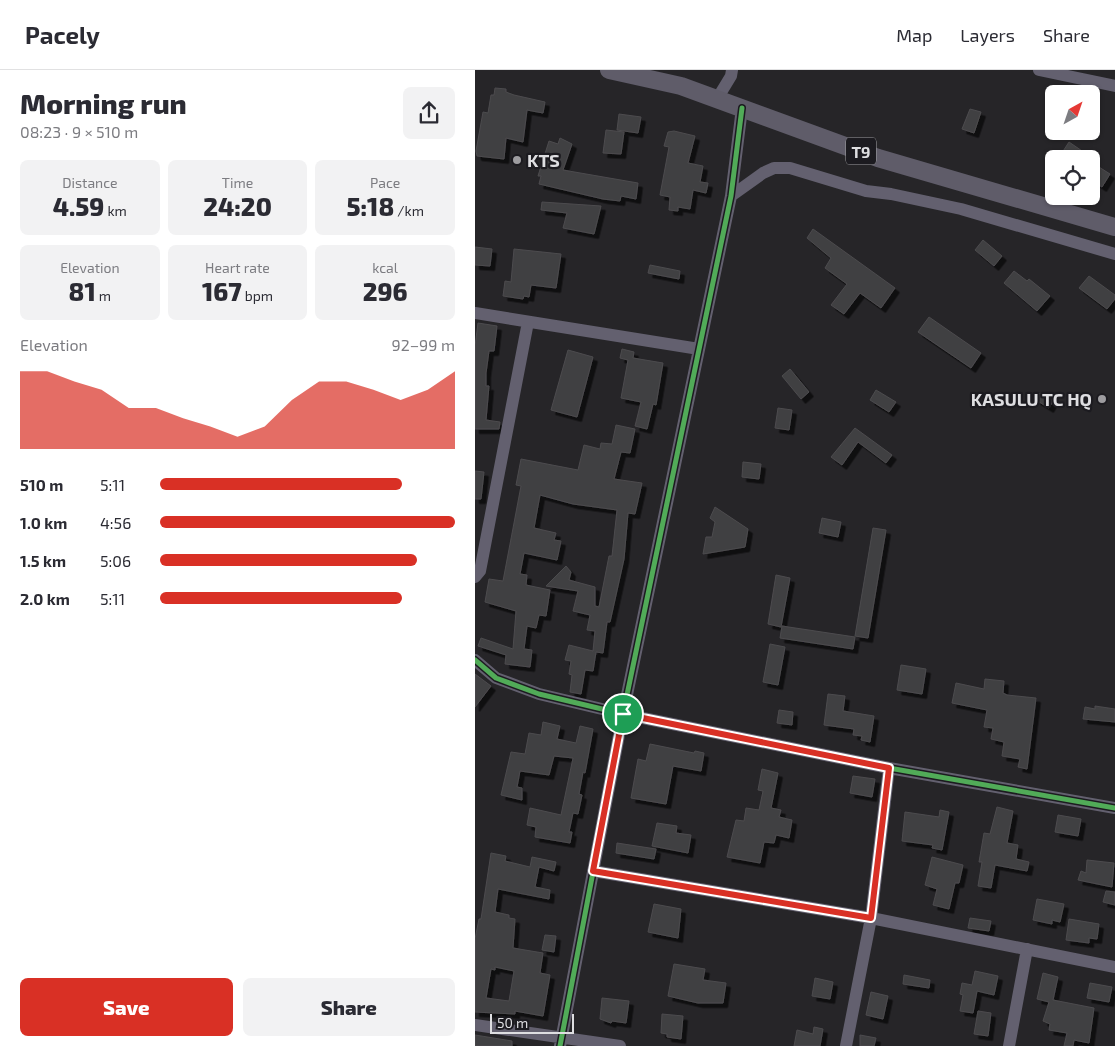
<!DOCTYPE html>
<meta charset="utf-8">
<style>
body{margin:0;font-family:"Exo 2",sans-serif;background:#f2f2f3;color:#2b2b33;height:100vh;display:flex;flex-direction:column;font-size:19px;white-space:nowrap}
*{box-sizing:border-box;margin:0}
p{font-size:16px;color:#7c7c81}
.icon{flex:none;width:28px;height:28px;fill:none;stroke:currentColor;stroke-width:2;stroke-linecap:round;stroke-linejoin:round}
.map{position:relative;flex:1;overflow:hidden}
.drawer{display:flex;flex-direction:column;background:#fff;width:475px}
.drawer>*{flex:none}
.needle{width:32px;rotate:40deg}
.buttons{position:absolute;left:570px;top:15px;display:grid;gap:10px}
.buttons a{display:grid;place-items:center;width:55px;height:55px;border-radius:8px;background:#fff;box-shadow:0 1px 4px #0004;font-size:25px}
.scale{position:absolute;left:15px;bottom:12px;width:84px;box-sizing:border-box;padding-left:5px;border:2px solid #dedee1;border-top:0;font-size:14px;line-height:18px;white-space:nowrap;color:#dedee1;-webkit-text-stroke:4px #1c1b20;paint-order:stroke}
.pin{position:absolute;display:grid;place-items:center;width:42px;height:42px;color:#fff;margin:-21px;border:2px solid #fff;border-radius:50%;box-shadow:0 1px 5px #0007}
.round{display:grid;place-items:center;flex:none;width:52px;height:52px;border-radius:8px;background:#f2f2f3}
.summary{display:flex;align-items:center;justify-content:space-between;height:85px;padding:0 20px}
h1{font-size:28px;font-weight:800;line-height:38px}
.metrics{display:grid;grid-template-columns:repeat(3,1fr);gap:8px;height:85px;padding:5px 20px}
.metrics div{display:grid;align-content:center;border-radius:8px;background:#f2f2f3;text-align:center}
.metrics b{font-size:25px;font-weight:800}
.metrics small{font-size:14px;font-weight:400}
.metrics p{font-size:14px}
.chart{height:140px;padding:10px 20px}
.chart p{display:flex;justify-content:space-between}
.chart svg{width:100%;height:90px;margin-top:5px;fill:#d93025;opacity:.7}
.button{display:flex;gap:10px;margin-top:auto;padding:10px 20px}
.button a{flex:1;height:58px;border-radius:8px;background:#d93025;color:#fff;font-size:20px;font-weight:800;line-height:58px;text-align:center}
.button a+a{background:#f2f2f3;color:#2b2b33}
ul{padding:0 20px;list-style:none;font-size:16px}
li{display:grid;grid-template-columns:80px 60px 1fr;align-items:center;height:38px}
li i{height:12px;border-radius:6px;background:#d93025}
header{display:flex;align-items:center;gap:30px;box-sizing:border-box;height:70px;padding:0 25px;background:#fff;border-bottom:1px solid #e1e1e2}
header strong{font-size:24px}
nav{display:flex;gap:28px;margin-inline-start:auto;font-size:18px}
main{display:flex;flex:1;min-height:0}
.map>svg:first-child{display:block}
.building{fill:#414042;stroke:#4c4b4e;fill-rule:evenodd;filter:url(#shadow)}
.lines{fill:none;stroke-linecap:round;stroke-linejoin:round}
.minor{stroke:#63606f;stroke-width:12}
.highway{stroke:#5f5c69;stroke-width:18}
.cycleway-casing{stroke:#1c1b20;stroke-width:8}
.cycleway{stroke:#51ab58;stroke-width:5}
.route-casing{stroke:#fff;stroke-width:10}
.route{stroke:#d93025;stroke-width:6}
.poi-dot{fill:#9e9da0;stroke:#1c1b20;stroke-width:2}
.labels{text-anchor:middle;dominant-baseline:central;stroke-width:4.5;stroke-linejoin:round;paint-order:stroke}
.shield{fill:#1c1b20;stroke:#a4a4a7;stroke-width:1}
.shield-label{font-size:16px;font-weight:bold;fill:#dedee1}
.poi-label{font-size:18px;font-weight:bold;fill:#dedee1;stroke:#1c1b20;text-anchor:start}
</style>
<header>
<strong>Pacely</strong>
<nav><a>Map</a><a>Layers</a><a>Share</a></nav>
</header>
<main>
<section class="drawer">
<div class="summary"><div><h1>Morning run</h1><p>08:23 · 9 × 510 m</p></div><a class="round"><svg class="icon" aria-label="share" viewBox="0 0 24 24"><path d="M12 15V3M7 8l5-5 5 5M5 13v7h14v-7"/></svg></a></div>
<div class="metrics">
<div><p>Distance</p><b>4.59<small> km</small></b></div>
<div><p>Time</p><b>24:20</b></div>
<div><p>Pace</p><b>5:18<small> /km</small></b></div>
</div>
<div class="metrics">
<div><p>Elevation</p><b>81<small> m</small></b></div>
<div><p>Heart rate</p><b>167<small> bpm</small></b></div>
<div><p>kcal</p><b>296</b></div>
</div>
<div class="chart"><p><span>Elevation</span>92–99 m</p>
<svg viewBox="0 0 160 44" preserveAspectRatio="none"><path d="M0 44V6L10 6L20 11L30 15L40 24L50 24L60 29L70 33L80 38L90 33L100 20L110 11L120 11L130 15L140 20L150 15L160 6V44z"/></svg>
</div>
<ul>
<li><b>510 m</b>5:11<i style="width:82%"></i></li>
<li><b>1.0 km</b>4:56<i style="width:100%"></i></li>
<li><b>1.5 km</b>5:06<i style="width:87%"></i></li>
<li><b>2.0 km</b>5:11<i style="width:82%"></i></li>
</ul>
<div class="button"><a>Save</a><a>Share</a></div>
</section>
<div class="map">
<svg width="640" height="976" viewBox="0 0 640 976">
<defs>
<filter id="shadow"><feDropShadow dx="4.5" dy="4.5" stdDeviation="0" flood-color="#0009"/></filter>
</defs>
<rect width="100%" height="100%" fill="#262528"/>
<!-- building -->
<path class="building" d="M20,18L31,19V22L39,25L70,32L68,43L52,40L48,72L31,68L29,89L2,86L1,81L8,42L13,43L16,25H19Z
M495,39L506,42L499,63L487,59Z
M144,44L166,47L163,63L142,60Z
M131,60L149,62L146,84L128,83Z
M199,61L220,66L213,93L228,96L225,112L233,113L231,123L218,120L215,139L203,137V141L194,140L195,127L185,125L194,77L189,76L193,62Z
M85,68L97,74L88,100L163,113L161,129L146,126L145,131L128,129L64,114L66,106H63L74,71L83,74Z
M594,72L610,83L606,89H583Z
M616,92L635,104L627,117L616,110Z
M67,132L126,136L119,164L88,158L92,143L66,140Z
M338,159L420,218L406,238L385,223L369,244L356,235L372,214L350,198L356,188L332,168Z
M508,170L527,186L519,196L500,180Z
M0,177L17,179L15,196L0,195Z
M39,179L86,184L81,218L56,215L54,227L49,226L48,229L28,226L30,211L36,212Z
M175,195L205,201L204,209L173,203Z
M539,201L552,211L554,209L575,226L562,241L529,213Z
M614,206L640,225V229L632,239L604,218Z
M454,247L506,283L496,298L443,262Z
M3,253L22,256L19,281H14L11,303V316H14L11,350L25,352L24,359H0V276Z
M147,279L159,282L158,288L188,293L181,335L178,334L172,359L160,356L166,332L146,328L153,290L145,288Z
M93,280L118,287L102,347L76,340Z
M315,299L334,322L326,329L307,306Z
M401,320L421,332L414,342L395,330Z
M565,323L578,331L574,338L561,330Z
M303,338L317,340L314,360L300,358Z
M141,355L160,359L155,383L146,382L139,409L167,413L160,444L153,443L149,489L135,552H132L128,583L121,582L118,601L110,600L106,624L95,622L97,605L94,604L96,591L90,590L94,575L118,581L120,561L112,560L115,545L98,541L103,521L71,516L91,496L96,502L94,510L120,517V536L124,537L134,486H137L142,440L98,434L65,425L59,458L81,463L79,470L86,471L82,490L49,483L45,504L52,505L51,515L75,520L71,546L64,545L61,558L52,556L49,579L57,580L55,597L30,594L31,585L3,576L6,568L38,579L41,541L10,532L14,509L28,511L46,416L41,415L46,389L103,400L109,375L125,379L126,373L137,374Z
M380,358L417,385L411,393L383,372L367,395L356,387Z
M268,392L286,394L284,409L267,407Z
M0,401L9,402L6,429H0Z
M240,437L273,459L270,477L228,484L231,467H237L240,452L235,448Z
M347,448L366,452L363,467L344,463Z
M398,458L411,460L393,568L380,566Z
M301,505L315,508L306,557L293,554Z
M307,556L380,567L378,579L305,568Z
M295,574L310,577L303,615L288,612Z
M426,595L451,599L447,624L422,620Z
M0,604L16,616L0,637Z
M510,609L529,611L528,623L532,625L561,628L552,699L543,697L545,689L527,686L529,672L516,669L518,658L509,657L512,640L477,633L481,613L509,619Z
M353,624L370,626L368,641L399,646L395,672L386,670L387,666L378,665L379,659L349,655Z
M620,636L640,639V652L608,649L610,637L620,639Z
M304,640L318,642L317,655L302,653Z
M68,652L85,656L82,669L101,673L105,656L118,659L110,703L108,702L104,724L107,725L103,744L98,743L94,762H97L95,773L60,767L61,757L52,755L55,738L86,745L98,688L79,686L74,705L45,701L42,717L47,718V730L26,725L36,682L50,684L54,663L66,665Z
M175,674L219,683L220,681L229,683L226,701L198,696L191,734L156,728L163,689L171,691Z
M287,699L303,703L296,738L306,740L304,747L317,750L314,768L301,765L299,773L289,772L285,793L252,787L261,750L269,751L271,738L284,740L288,721L283,720Z
M378,706L400,709L397,727L375,723Z
M522,737L538,741L532,773L543,775L541,789L554,792L552,801L520,795L516,818L503,816L507,792H504L509,763L515,764Z
M465,740L474,742L467,780L457,778L458,775L427,771L430,742L464,747Z
M583,745L606,749L603,766L580,762Z
M182,753L202,756L201,763L216,765L213,783L177,776Z
M142,773L181,779L179,789L141,783Z
M16,783L31,786L30,791L55,797L57,787L81,792L79,801L64,797L60,817L75,820L74,829L23,819L20,842L34,845V848L40,849L38,878L68,883L65,903L75,905L68,946L40,941V944L0,942V869L4,849H6ZM20,897L39,901L34,931L11,928L16,899L20,900Z
M457,787L488,795L484,813H480L474,839L458,835L462,819L450,815Z
M612,790L639,793L637,817L603,810L606,801L611,803Z
M631,821L640,822V835L628,832Z
M562,829L589,834L585,852L577,850V854L558,850Z
M179,834L206,839L203,868L173,862Z
M495,848L516,851L514,861L493,858Z
M594,849L624,854L622,869L614,868V873L591,870Z
M70,865L81,866L79,882L67,880Z
M199,894L230,899L228,910L251,913L248,933H223L193,926Z
M500,901L523,906L519,925L502,921L498,943L485,941L488,925L485,924L487,913L497,915Z
M568,903L583,907L578,930L619,938L614,973L599,970L598,976H589L592,963L574,960L575,954L568,951L574,932L562,929Z
M429,905L455,910L454,918L428,914Z
M340,908L358,912L355,929L337,926Z
M615,913L637,917L634,932L612,928Z
M396,922L413,926L408,949L391,945Z
M127,928L154,931L151,953L137,951L136,953L125,949Z
M503,941L516,943L513,966L499,964Z
M187,944L208,946L206,969L192,967V964L186,963Z
M339,957L348,959L345,976H319L322,960L338,964Z
M0,965L37,971V976H0Z
M385,965L401,968L399,976H385Z"/>
<g class="lines">
<!-- minor -->
<path class="minor" d="M564,0L640,16
M242,29L256,6L257,0
M256,126L288,103L299,98H315L391,121L416,124L486,139L640,184
M0,243L224,279
M0,507L5,501L53,252
M0,590L21,608L64,624L148,644L414,698L640,738
M118,801L396,848L640,897
M0,955L145,976
M85,976L148,644L256,126L267,38
M371,976L396,848L414,698
M534,976L552,879"/>
<!-- highway -->
<path class="highway" d="M134,0L206,16L403,88L640,157"/>
<defs>
<path id="cycleway" d="M0,590L21,608L64,624L148,644L414,698L640,738
M85,976L148,644L256,126L267,38"/>
</defs>
<!-- cycleway casing -->
<use href="#cycleway" class="cycleway-casing"/>
<!-- cycleway -->
<use href="#cycleway" class="cycleway"/>
</g>
<g class="lines">
<defs>
<path id="route" d="M148,644L414,698L396,848L118,801Z"/>
</defs>
<!-- route casing -->
<use href="#route" class="route-casing"/>
<!-- route -->
<use href="#route" class="route"/>
</g>
<!-- markers -->
<g class="poi-dot">
<circle cx="42" cy="90" r="5"/>
<circle cx="627" cy="329" r="5"/>
</g>
<g class="labels">
<!-- shield labels -->
<rect class="shield" x="371" y="67.5" width="30" height="27" rx="4"/>
<g class="shield-label">
<text x="386" y="81">T9</text>
</g>
<!-- poi labels -->
<g class="poi-label">
<text x="52" y="90">KTS</text>
<text x="617" y="329" text-anchor="end">KASULU TC HQ</text>
</g>
</g>
</svg>
<div class="buttons">
<a><svg class="needle" viewBox="-14 -14 28 28"><path d="M0-13l5 13h-10z" fill="#e53935"/><path d="M0 13l5-13h-10z" fill="#7c7c81"/></svg></a>
<a><svg class="icon" aria-label="locate" viewBox="0 0 24 24"><circle cx="12" cy="12" r="6"/><path d="M12 2v4M12 18v4M2 12h4M18 12h4"/></svg></a>
</div>
<div class="scale">50 m</div>
<div class="pin" style="left:148px;top:644px;background:#1e9e55"><svg class="icon" aria-label="arrive" viewBox="0 0 24 24"><path d="M6 21V4h12l-3 4 3 4H6"/></svg></div>
</div>
</main>
